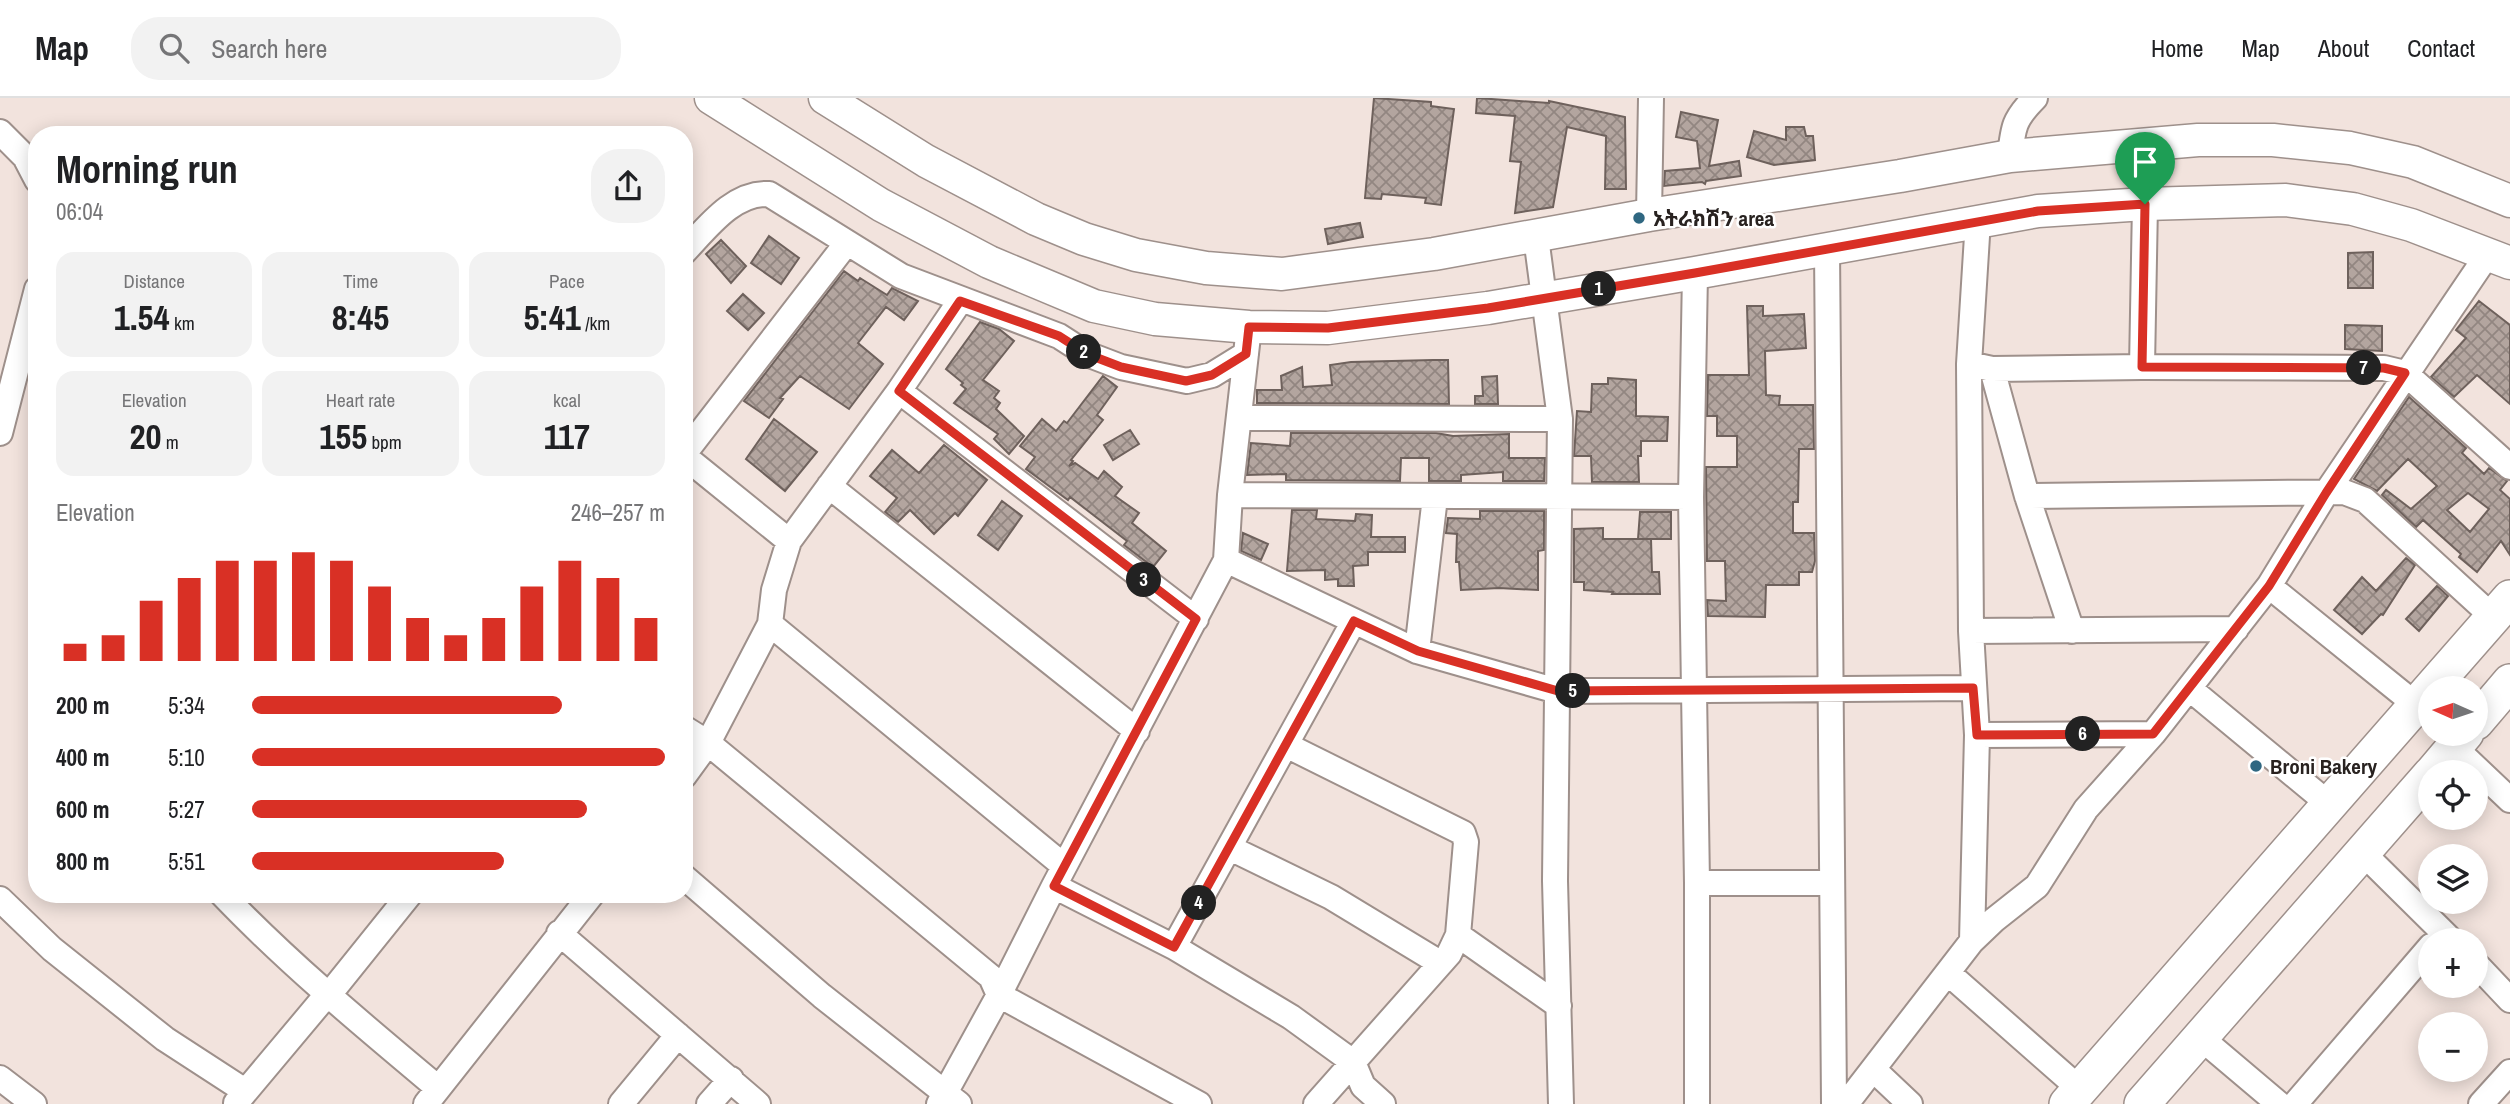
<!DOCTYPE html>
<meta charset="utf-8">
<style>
body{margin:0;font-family:"Archivo Narrow","Noto Sans Ethiopic",sans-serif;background:#f2f2f2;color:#202124;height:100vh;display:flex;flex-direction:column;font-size:26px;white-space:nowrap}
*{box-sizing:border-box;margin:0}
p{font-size:23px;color:#757577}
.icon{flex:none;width:38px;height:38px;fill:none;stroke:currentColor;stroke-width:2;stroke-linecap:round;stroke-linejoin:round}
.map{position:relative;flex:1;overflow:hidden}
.panel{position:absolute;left:28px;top:28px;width:665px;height:777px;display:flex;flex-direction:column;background:#fff;border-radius:28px;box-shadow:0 4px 18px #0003}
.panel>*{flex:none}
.needle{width:46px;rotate:273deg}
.buttons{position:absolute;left:2418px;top:578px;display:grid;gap:14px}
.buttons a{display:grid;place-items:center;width:70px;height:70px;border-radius:50%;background:#fff;box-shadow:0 4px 18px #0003;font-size:35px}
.pin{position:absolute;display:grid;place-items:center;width:60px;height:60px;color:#fff;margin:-72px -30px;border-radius:50% 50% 50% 0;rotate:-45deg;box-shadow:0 0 7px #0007}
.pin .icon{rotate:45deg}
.km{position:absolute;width:35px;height:35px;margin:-18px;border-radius:50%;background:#222;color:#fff;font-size:19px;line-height:35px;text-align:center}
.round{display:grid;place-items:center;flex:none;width:74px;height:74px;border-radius:28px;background:#f2f2f2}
.headline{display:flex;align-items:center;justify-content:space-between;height:119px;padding:0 28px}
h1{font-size:38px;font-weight:800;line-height:52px}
.stats{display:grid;grid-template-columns:repeat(3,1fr);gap:10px;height:119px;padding:7px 28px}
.stats div{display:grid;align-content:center;border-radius:18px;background:#f2f2f2;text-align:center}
.stats b{font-size:35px;font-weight:800}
.stats small{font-size:19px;font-weight:400}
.stats p{font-size:19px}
.chart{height:196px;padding:14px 28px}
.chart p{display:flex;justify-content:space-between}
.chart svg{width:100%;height:126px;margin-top:7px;stroke:#d93025;stroke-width:6}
ul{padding:0 28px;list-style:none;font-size:23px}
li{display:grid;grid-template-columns:112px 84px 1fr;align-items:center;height:52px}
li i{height:18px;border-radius:9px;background:#d93025}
header{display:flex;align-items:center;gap:42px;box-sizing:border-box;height:98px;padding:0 35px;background:#fff;border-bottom:2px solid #e0e0e0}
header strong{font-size:33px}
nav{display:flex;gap:38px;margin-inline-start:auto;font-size:24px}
.search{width:490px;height:63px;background:#f2f2f2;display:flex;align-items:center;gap:18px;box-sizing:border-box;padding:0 24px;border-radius:28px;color:#757577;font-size:26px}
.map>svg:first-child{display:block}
.building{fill:url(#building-cross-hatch);stroke:#6e615c;stroke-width:2;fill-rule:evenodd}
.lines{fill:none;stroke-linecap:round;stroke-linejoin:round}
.minor-casing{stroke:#9e908b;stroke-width:28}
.major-casing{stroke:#9e908b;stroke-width:35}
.highway-casing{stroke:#9e908b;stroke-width:38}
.minor{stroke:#fff;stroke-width:24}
.major{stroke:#fff;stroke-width:32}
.highway{stroke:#fff;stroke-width:35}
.route-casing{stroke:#fff;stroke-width:14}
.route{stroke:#d93025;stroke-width:9}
.poi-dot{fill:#2f6781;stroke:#fff;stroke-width:2.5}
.labels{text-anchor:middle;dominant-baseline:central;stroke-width:5;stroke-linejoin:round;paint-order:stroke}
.poi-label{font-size:21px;font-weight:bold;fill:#282220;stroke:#fff;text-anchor:start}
</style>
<header>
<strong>Map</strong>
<div class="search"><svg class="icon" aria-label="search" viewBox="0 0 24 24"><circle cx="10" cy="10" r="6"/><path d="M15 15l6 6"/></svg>Search here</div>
<nav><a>Home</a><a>Map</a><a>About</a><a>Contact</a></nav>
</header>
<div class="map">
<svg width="2510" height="1006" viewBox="0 0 2510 1006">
<defs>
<pattern id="building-cross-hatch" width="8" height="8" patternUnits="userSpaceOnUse" patternTransform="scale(1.75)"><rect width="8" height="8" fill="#b3a59f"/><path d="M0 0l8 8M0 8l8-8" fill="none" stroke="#928681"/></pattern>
</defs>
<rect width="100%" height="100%" fill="#f2e3dd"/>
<!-- building -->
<path class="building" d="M1374,0L1431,4V8L1454,11L1441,107L1425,105L1426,100L1382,96L1381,101L1365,100Z
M1477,0L1549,5V3L1625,19L1626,91H1605L1606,38L1567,29L1553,109L1515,115L1521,64L1510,63L1515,18L1476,15Z
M1681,14L1718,22L1709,68L1739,63L1741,78L1706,83L1705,86L1702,84L1664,88L1665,73L1700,70L1697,43L1676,39Z
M1786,29H1804L1806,38H1813L1815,62L1774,67L1747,59L1754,33L1786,42Z
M1360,125L1363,139L1328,146L1325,131Z
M769,138L799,160L781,186L751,165Z
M721,142L746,168L731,185L706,156Z
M2373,154V190H2348V155Z
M844,173L858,183L860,180L887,197L892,190L918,203L904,222L886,209L858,245L883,266L849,311L800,278L780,300L783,301L769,320L744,303Z
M743,196L764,215L748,232L727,213Z
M2479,203L2510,227V306L2477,277L2454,299L2431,279L2466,240L2456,232Z
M1747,208H1763V218L1804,216L1806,250L1765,253L1766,297L1780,298L1779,307H1813L1814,351H1799L1798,404H1793V435H1814L1815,463L1812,474H1799V487H1766L1765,519L1708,518L1707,502L1726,503L1725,463H1707L1706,369H1737V338H1717V318H1707L1708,277H1749Z
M980,224L999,231L1014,243L983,282L999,293L994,300L1000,305L996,311L1024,338L1009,356L994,341L998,336L954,305L966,291L961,287L963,285L946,271Z
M2345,227L2382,228V253L2345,251Z
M1433,262H1448L1449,306L1257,305V292H1282L1281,278L1302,269L1303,289L1332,287L1330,267L1351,264Z
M1103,278L1117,289L1097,317L1103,322L1071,362L1073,363L1069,368L1075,365L1098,381L1104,373L1122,389L1115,398L1139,415L1132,425L1166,453L1153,469L1124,447L1127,443L1070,399L1068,402L1026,371L1035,359L1020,348L1042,321L1056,333L1064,323L1067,325Z
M1497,278L1498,306H1475V298H1483L1482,279Z
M1608,280L1636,282V318L1668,319L1667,343H1641V358H1638L1639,384H1592L1591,358H1574L1577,313L1591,314L1592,286H1608Z
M2409,299L2466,350L2462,355L2484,376L2489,370L2507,383L2500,392L2510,401V457L2501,443L2477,474L2459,459L2461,456L2423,422L2416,429L2382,397L2386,392L2411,411L2437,388L2408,361L2377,393L2354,381ZM2468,395L2489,411L2470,434L2447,412Z
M774,321L817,354L785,393L746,361Z
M1130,332L1139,346L1113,362L1104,347Z
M1291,335H1436L1453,338L1509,336V360H1545L1544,383H1503V374L1461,377V383H1429V360H1401L1400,383L1286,382V376L1247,377L1251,345L1290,348Z
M944,347L987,382L958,418L955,415L934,436L910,412L898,424L885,414L897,400L870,378L892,352L919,375Z
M1002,403L1022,418L998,452L978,437Z
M1292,412H1317L1316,421L1355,423L1356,416L1372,417L1371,439H1405V454H1368V467L1353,468L1354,488H1338V481L1325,482V472L1287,473Z
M1480,413H1544V452L1538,453V492L1499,490L1461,492L1459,464H1456L1457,436L1446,435L1448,420L1480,421Z
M1640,414H1671V441H1638Z
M1603,430V441H1651L1652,474H1659L1660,496H1612L1613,494L1584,492V484H1574V431Z
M1243,435L1268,446L1261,462L1241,453Z
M2406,460L2415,467L2383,517L2381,516L2362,536L2334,512L2362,479L2376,493Z
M2437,488L2448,498L2419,533L2406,521Z"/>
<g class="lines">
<defs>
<path id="minor" d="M0,34L25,59L37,82
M2010,58C2013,29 2014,21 2035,0
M1649,117L1651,0
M1536,139L1560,321L1555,783L1561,1006
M1827,151L1834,1006
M684,154C707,130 733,94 769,96L901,178L1059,238L1087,256L1121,269L1187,283L1212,277L1246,256
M1695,175L1691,399L1697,785V1006
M1969,266L1992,271L2142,269L2384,270L2405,275L2510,369
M2142,269L2145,106
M1992,271L2027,398L2072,533
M899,293L1196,521
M1239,320L1560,321
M0,335L37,191
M684,356L846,146
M684,358L789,443
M829,388L1137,633
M1230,397L1691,399
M2027,398L2344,394L2365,402L2493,519
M1226,462L1417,553L1557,593L1974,590
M2269,488L2415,606
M770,526L1064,768
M1971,533L2236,531
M1417,553L1435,399
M2190,591L2329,706
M684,630L708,645L991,879L999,897L1199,1006
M1977,637L2153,636
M1286,647L1463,735L1466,744L1458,837L1449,856L1316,1006
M2454,649L2510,702
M684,678L708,645L770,526L774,492L789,443L899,293L960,203
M1230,750L1331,799L1440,865
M2363,755L2451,842
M684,779L822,898L959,1006
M1697,785H1832
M1054,788L1174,849L1291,919L1353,964L1363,988L1383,1006
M222,796C289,866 364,928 438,990
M0,801L52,851L165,941L245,993
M559,835L758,1006
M1458,837L1559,908
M1972,843L1977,637L1971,533L1969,266L1978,122
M1174,849L1354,523
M2476,866L2510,902
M1948,875L2081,992
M2201,940L2279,1006
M1874,972L1910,1006
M0,980L34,1006
M236,1005L319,906L328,898L410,796
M426,1006L592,796
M621,1006L678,937
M709,1006L731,981
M939,1006L999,897L1054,788L1226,462L1230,397L1249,229
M1846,1006L1972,843L1994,822L2037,788L2086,711L2153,636L2269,488L2326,395L2488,156
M2295,1006L2431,848
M2481,1006L2510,974"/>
<path id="major" d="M711,0L881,107L989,164L1094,208L1155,221L1249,229L1328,230L1488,210L1695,175L2038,113L2145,106L2286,102L2353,111L2411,127L2510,165
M825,0L926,63L1036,121L1084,141L1136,157L1206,170L1282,176L1434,156L1649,117L1900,78L2010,58L2198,42H2273L2350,50L2413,64L2510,103"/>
<path id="highway" d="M2476,624L2510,584
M2433,674L2466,635
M2067,1006L2510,500
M2142,1006L2431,676"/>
</defs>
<!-- minor casing -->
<use href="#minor" class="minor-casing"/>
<!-- major casing -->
<use href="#major" class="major-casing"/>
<!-- highway casing -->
<use href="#highway" class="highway-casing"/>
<!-- minor -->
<use href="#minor" class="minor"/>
<!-- major -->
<use href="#major" class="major"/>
<!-- highway -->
<use href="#highway" class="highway"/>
</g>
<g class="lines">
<defs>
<path id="route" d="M2145,106L2142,269L2384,270L2405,275L2326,395L2269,488L2153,636L1977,637L1973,590L1558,593L1418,553L1354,523L1174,849L1054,788L1196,521L899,293L960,203L1059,238L1087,256L1121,269L1186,283L1212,277L1246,256L1249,229L1328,230L1488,210L1695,175L2038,113Z"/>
</defs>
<!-- route casing -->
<use href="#route" class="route-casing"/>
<!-- route -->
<use href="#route" class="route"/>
</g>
<!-- markers -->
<g class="poi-dot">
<circle cx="1639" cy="120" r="7"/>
<circle cx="2256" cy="668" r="7"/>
</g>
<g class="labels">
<!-- poi labels -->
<g class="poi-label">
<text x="1653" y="120">አትራክሽን area</text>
<text x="2270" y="668">Broni Bakery</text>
</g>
</g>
</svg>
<div class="buttons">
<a><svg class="needle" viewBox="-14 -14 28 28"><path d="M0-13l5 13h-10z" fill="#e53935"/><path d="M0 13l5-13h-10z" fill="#757577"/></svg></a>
<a><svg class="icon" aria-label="locate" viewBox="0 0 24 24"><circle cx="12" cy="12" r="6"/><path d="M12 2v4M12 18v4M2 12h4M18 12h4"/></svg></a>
<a><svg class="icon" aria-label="layers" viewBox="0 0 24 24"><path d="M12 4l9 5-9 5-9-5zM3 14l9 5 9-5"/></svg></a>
<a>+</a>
<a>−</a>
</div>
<div class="pin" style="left:2145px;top:106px;background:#1e9e55"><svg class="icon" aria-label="arrive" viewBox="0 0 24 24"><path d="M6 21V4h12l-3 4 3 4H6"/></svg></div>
<b class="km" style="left:1599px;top:191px">1</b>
<b class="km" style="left:1084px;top:254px">2</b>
<b class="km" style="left:1144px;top:482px">3</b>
<b class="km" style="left:1199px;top:805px">4</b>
<b class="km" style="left:1573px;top:593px">5</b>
<b class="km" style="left:2083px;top:636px">6</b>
<b class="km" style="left:2364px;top:270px">7</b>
<section class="panel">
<div class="headline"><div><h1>Morning run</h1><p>06:04</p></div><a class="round"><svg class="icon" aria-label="share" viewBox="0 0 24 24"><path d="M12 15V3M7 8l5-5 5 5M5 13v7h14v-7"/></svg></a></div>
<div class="stats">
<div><p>Distance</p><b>1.54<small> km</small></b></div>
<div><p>Time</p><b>8:45</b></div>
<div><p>Pace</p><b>5:41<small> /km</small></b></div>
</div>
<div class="stats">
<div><p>Elevation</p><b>20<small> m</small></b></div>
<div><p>Heart rate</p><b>155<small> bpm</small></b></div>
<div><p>kcal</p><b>117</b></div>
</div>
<div class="chart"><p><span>Elevation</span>246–257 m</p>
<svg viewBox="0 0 160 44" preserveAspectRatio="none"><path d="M5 44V38M15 44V35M25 44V23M35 44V15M45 44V9M55 44V9M65 44V6M75 44V9M85 44V18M95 44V29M105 44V35M115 44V29M125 44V18M135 44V9M145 44V15M155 44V29"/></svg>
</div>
<ul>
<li><b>200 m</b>5:34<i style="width:75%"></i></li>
<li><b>400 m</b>5:10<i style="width:100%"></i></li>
<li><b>600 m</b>5:27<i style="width:81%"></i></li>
<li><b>800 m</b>5:51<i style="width:61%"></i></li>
</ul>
</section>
</div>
